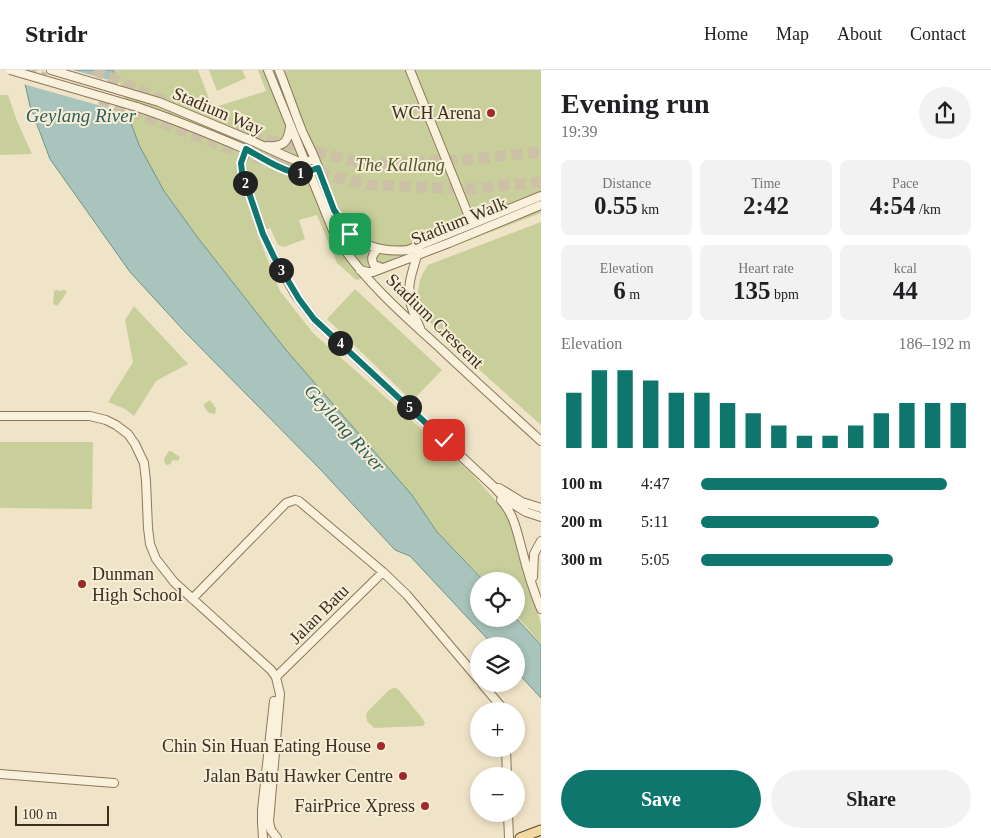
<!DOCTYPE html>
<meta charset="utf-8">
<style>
body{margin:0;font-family:Georgia,serif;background:#f2f2f2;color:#202124;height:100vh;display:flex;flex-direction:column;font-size:19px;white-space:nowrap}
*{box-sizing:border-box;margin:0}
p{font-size:16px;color:#757577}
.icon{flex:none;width:28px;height:28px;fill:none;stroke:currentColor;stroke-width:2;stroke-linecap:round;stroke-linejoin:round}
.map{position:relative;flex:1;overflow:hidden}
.details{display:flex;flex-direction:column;background:#fff;width:450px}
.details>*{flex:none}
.fabs{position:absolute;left:470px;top:502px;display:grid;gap:10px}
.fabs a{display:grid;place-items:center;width:55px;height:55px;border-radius:50%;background:#fff;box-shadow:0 2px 8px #0003;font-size:25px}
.scale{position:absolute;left:15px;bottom:12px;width:94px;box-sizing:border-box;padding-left:5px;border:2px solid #3d2e20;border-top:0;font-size:14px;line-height:18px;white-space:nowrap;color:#3d2e20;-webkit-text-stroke:4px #f7eed8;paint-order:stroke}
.pin{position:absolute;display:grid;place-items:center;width:42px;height:42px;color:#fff;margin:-21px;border-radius:10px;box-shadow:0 2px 8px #0006}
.km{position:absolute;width:25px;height:25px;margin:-12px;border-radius:50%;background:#222;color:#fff;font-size:14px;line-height:25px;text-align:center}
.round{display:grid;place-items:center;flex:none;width:52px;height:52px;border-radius:26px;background:#f2f2f2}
.summary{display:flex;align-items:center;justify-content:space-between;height:85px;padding:0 20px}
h1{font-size:28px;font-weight:800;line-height:38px}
.metrics{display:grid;grid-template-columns:repeat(3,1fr);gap:8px;height:85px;padding:5px 20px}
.metrics div{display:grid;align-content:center;border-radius:8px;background:#f2f2f2;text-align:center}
.metrics b{font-size:25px;font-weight:800}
.metrics small{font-size:14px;font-weight:400}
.metrics p{font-size:14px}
.chart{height:140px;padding:10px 20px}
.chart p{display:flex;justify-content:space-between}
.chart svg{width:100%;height:90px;margin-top:5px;stroke:#0f766e;stroke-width:6}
.primary-button{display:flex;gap:10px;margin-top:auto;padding:10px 20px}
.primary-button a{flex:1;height:58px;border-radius:30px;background:#0f766e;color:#fff;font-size:20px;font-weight:800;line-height:58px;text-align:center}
.primary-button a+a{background:#f2f2f2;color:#202124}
ul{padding:0 20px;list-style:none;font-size:16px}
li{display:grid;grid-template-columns:80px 60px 1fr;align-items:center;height:38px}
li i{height:12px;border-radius:6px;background:#0f766e}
header{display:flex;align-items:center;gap:30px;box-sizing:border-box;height:70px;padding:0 25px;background:#fff;border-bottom:1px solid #e0e0e0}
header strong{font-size:24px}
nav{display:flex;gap:28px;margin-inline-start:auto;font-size:18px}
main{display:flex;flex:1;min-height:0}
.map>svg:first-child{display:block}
.green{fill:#c9cf9b}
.water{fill:#a9c4bc;stroke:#6f938a}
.pier{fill:#f0e4c8}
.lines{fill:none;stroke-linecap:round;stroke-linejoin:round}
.highway-tunnel{stroke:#ccc0a6;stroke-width:11;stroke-dasharray:11 5.5;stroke-linecap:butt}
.minor-casing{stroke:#8d765c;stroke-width:10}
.major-casing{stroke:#5b4430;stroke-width:11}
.minor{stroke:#faf1dc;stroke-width:8}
.major{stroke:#f3d9a0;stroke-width:9}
.minor-bridge-casing{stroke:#8d765c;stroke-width:10;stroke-linecap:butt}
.minor-bridge{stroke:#faf1dc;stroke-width:8}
.route-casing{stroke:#fff;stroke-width:10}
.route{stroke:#0f766e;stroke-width:6}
.poi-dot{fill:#9e2a2b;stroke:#f7eed8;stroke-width:2}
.labels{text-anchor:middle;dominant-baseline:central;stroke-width:4;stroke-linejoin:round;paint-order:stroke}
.street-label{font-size:18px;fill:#3d2e20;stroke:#f7eed8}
.poi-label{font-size:18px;fill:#3d2e20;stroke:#f7eed8;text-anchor:end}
.park-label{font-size:18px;font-style:italic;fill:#4d5a26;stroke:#f7eed8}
.water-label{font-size:19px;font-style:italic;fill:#2f5d5a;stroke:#f7eed8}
</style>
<header>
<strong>Stridr</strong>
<nav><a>Home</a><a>Map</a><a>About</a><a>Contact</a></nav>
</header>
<main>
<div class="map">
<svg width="541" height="768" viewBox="0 0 541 768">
<rect width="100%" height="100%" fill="#f0e4c8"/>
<!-- green -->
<path class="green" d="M113,0H198L211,34L218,36L266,21L258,0H541V143L423,188L380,205L356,210L337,193L317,145L299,150L305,169L284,177L278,175L270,158L257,163L280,221L313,263L470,402L506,442L541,554V574L516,545V511H485L437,462L412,425L286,280L198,168L164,121L139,75L128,45Z
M209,0H242L246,8L217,21Z
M0,25H8L17,51L32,84L0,85Z
M541,152V355L456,279L423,245L417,227L420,210L422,205L428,195Z
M63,219L67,222L58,235L56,236L53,233L54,225V221L56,220L62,221Z
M355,219L442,300L412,331L327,249Z
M134,236L188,294L156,311L134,346L125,339L108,332L133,292L125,250Z
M210,330L216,338L215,344L209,343L204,337V334Z
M0,372H93L92,439L0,438Z
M169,381H171L180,387L178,391L173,390L171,392V394L167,395L165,394L164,389Z
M393,618H396L399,620L423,649L425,653L423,656L374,658L367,651L366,645L368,641L389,620Z"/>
<!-- water -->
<path class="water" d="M22,0H113L128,45L139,75L164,121L198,168L286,280L412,425L437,462L484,511H479V549H516V548L541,575V628L516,601V576H494L410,486L395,480L321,400L186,263L130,202L50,89L30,36Z"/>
<!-- pier -->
<path class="pier" d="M20,0H73L120,13L130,44L23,14Z"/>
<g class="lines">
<!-- highway-tunnel -->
<path class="highway-tunnel" d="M25,0L45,8
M94,0L166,32
M100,29L246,85L369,115L466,119L541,112
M235,62L363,93L463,90L541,82"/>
<defs>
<path id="minor" d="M51,0L159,32L250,70L283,85L299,92L306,93L309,91
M268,0L334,163C359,206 403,245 440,278C473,309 507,340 541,371
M279,0C287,20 294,41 302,61C306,70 311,79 315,89C325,113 331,146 351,164C367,179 387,182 408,180L541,126
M410,0L472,154
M137,37C173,49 210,64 245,79C261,86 276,97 293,102C300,104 306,103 312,100
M267,76C283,77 288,73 290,57
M247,79L241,93L242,102L263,164L274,187L295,224L314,249L494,417L506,430L526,442L541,447
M378,179C373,184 370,188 374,195L382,198
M419,181C417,186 415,191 414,196C405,223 409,234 420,258
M360,200L368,202H373L449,173L541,135
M0,346H90L106,350L116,355L128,364L135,374L144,393L146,411L148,458L150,474L156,489L174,512L271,600L276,607L280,624L269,752L271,760L277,768
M499,418L522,432L541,438
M501,430C514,444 517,462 522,480C527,500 533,520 541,539
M533,507L534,484L541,471
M192,529L286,433L295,430L299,431L383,502L407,525L479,610
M276,607L383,502
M482,614L505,641
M506,679L507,706
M0,704L114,713
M508,744L509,768
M263,768L262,753V740L274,631"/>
<path id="major" d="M520,768L541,760"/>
</defs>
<!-- minor casing -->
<use href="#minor" class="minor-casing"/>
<!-- major casing -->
<use href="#major" class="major-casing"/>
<!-- minor -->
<use href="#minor" class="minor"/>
<!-- major -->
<use href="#major" class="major"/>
<defs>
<path id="minor-bridge" d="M10,0L137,37"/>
</defs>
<!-- minor-bridge casing -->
<use href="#minor-bridge" class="minor-bridge-casing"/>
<!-- minor-bridge -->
<use href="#minor-bridge" class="minor-bridge"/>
</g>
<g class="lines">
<defs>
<path id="route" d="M350,164L334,140L318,98C312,100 306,103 299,103C285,103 259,86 246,79L241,93L242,102L263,164L274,187L299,229L314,249L444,370"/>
</defs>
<!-- route casing -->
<use href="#route" class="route-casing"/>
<!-- route -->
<use href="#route" class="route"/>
</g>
<!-- markers -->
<g class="poi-dot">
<circle cx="491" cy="43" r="5"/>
<circle cx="82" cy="514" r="5"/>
<circle cx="381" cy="676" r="5"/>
<circle cx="403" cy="706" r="5"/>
<circle cx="425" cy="736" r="5"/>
</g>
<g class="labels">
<!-- street labels -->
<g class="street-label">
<text transform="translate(218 41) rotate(23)">Stadium Way</text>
<text transform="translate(459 151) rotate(-22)">Stadium Walk</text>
<text transform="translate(435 251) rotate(44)">Stadium Crescent</text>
<text transform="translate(319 544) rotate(-45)">Jalan Batu</text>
</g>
<!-- poi labels -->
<g class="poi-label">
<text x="481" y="43">WCH Arena</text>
<text x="92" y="504" text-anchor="start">Dunman<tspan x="92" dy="21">High School</tspan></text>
<text x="371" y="676">Chin Sin Huan Eating House</text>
<text x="393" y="706">Jalan Batu Hawker Centre</text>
<text x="415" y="736">FairPrice Xpress</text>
</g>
<!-- park labels -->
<g class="park-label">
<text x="400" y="95">The Kallang</text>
</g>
<!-- water labels -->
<g class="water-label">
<text x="81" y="45">Geylang River</text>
<text transform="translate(345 358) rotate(48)">Geylang River</text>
</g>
</g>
</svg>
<div class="fabs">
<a><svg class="icon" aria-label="locate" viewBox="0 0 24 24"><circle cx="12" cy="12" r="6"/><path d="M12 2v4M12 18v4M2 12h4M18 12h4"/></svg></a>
<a><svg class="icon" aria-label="layers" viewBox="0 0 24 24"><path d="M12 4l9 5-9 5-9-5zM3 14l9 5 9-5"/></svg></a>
<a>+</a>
<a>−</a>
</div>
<div class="scale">100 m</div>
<div class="pin" style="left:350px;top:164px;background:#1e9e55"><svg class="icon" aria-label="arrive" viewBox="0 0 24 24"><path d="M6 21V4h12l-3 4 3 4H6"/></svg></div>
<div class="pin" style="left:444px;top:370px;background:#d93025"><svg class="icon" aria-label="check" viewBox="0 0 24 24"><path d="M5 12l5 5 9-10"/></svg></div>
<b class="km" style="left:300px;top:103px">1</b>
<b class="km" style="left:245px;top:113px">2</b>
<b class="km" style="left:281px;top:200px">3</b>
<b class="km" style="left:340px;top:273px">4</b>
<b class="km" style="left:409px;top:337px">5</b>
</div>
<section class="details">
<div class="summary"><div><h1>Evening run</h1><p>19:39</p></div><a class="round"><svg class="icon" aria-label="share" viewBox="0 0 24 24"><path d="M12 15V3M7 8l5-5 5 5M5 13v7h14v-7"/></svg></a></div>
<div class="metrics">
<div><p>Distance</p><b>0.55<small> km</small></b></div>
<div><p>Time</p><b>2:42</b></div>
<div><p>Pace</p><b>4:54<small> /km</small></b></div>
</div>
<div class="metrics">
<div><p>Elevation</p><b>6<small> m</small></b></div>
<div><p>Heart rate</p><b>135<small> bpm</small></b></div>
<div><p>kcal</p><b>44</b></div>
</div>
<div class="chart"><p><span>Elevation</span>186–192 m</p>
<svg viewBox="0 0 160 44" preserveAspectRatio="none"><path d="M5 44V17M15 44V6M25 44V6M35 44V11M45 44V17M55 44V17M65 44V22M75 44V27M85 44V33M95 44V38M105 44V38M115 44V33M125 44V27M135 44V22M145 44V22M155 44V22"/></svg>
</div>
<ul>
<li><b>100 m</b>4:47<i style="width:91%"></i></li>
<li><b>200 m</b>5:11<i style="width:66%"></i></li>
<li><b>300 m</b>5:05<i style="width:71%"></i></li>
</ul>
<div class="primary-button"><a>Save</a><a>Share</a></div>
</section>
</main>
